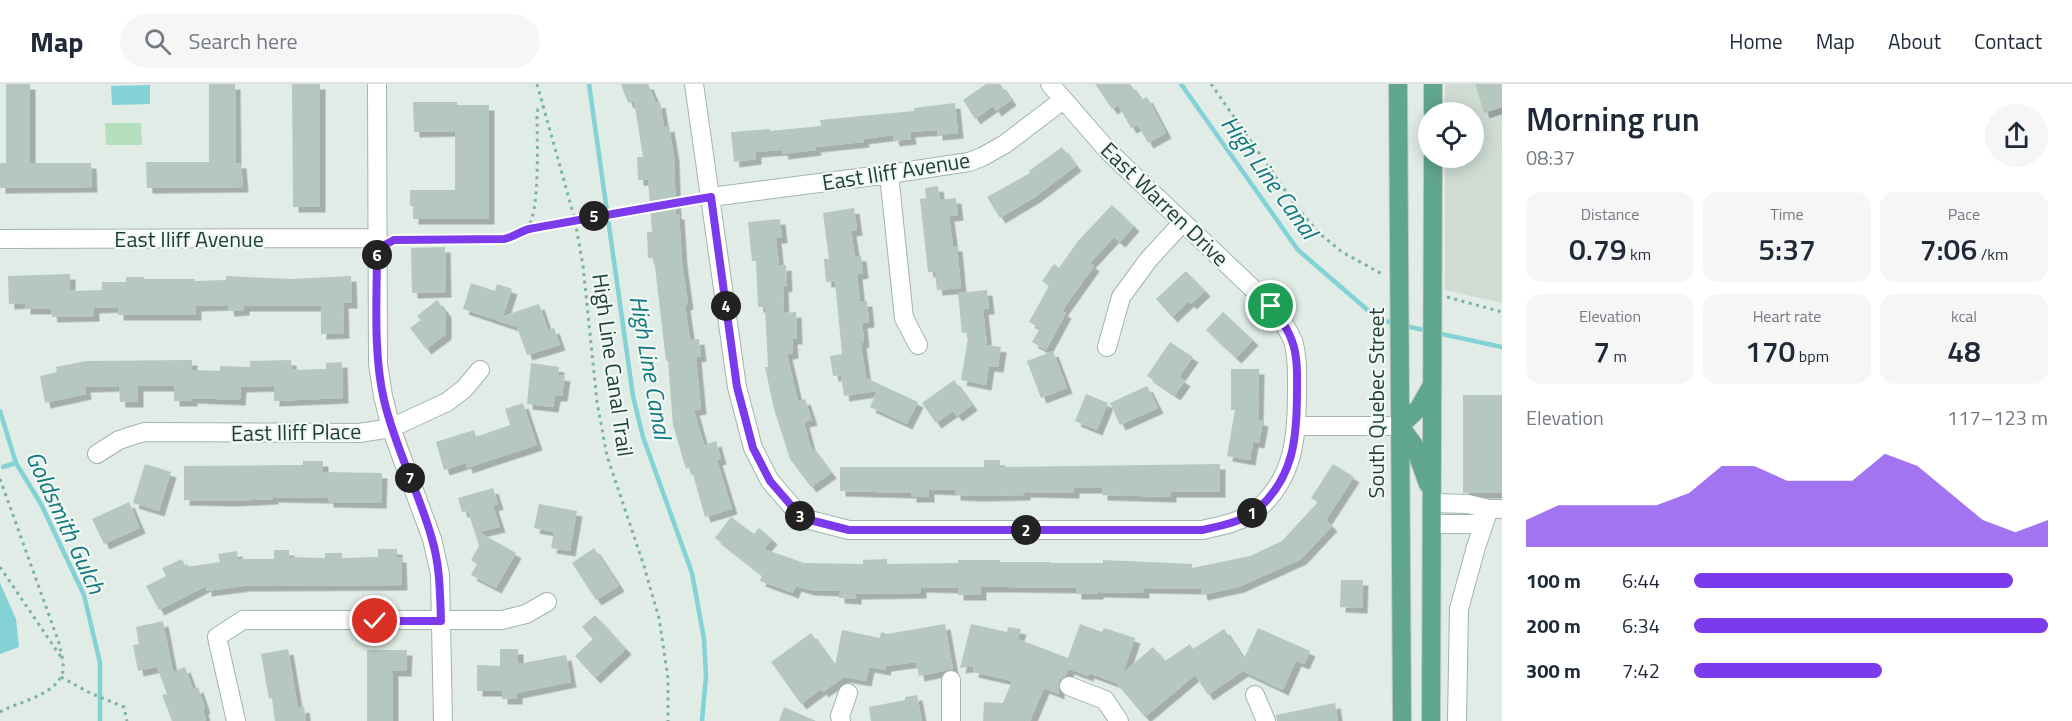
<!DOCTYPE html>
<meta charset="utf-8">
<style>
body{margin:0;font-family:"Titillium Web",sans-serif;background:#f6f6f7;color:#1f2937;height:100vh;display:flex;flex-direction:column;font-size:22px;white-space:nowrap}
*{box-sizing:border-box;margin:0}
p{font-size:20px;color:#747a83}
.icon{flex:none;width:33px;height:33px;fill:none;stroke:currentColor;stroke-width:2;stroke-linecap:round;stroke-linejoin:round}
.map{position:relative;flex:1;overflow:hidden}
.details{display:flex;flex-direction:column;background:#fff;width:570px}
.details>*{flex:none}
.controls{position:absolute;left:1418px;top:18px;display:grid;gap:12px}
.controls a{display:grid;place-items:center;width:66px;height:66px;border-radius:50%;background:#fff;box-shadow:0 3px 15px #0003;font-size:30px}
.pin{position:absolute;display:grid;place-items:center;width:51px;height:51px;color:#fff;margin:-26px;border:3px solid #fff;border-radius:50%;box-shadow:0 2px 6px #0007}
.km{position:absolute;width:30px;height:30px;margin:-15px;border-radius:50%;background:#222;color:#fff;font-size:16px;line-height:30px;text-align:center}
.round{display:grid;place-items:center;flex:none;width:63px;height:63px;border-radius:32px;background:#f6f6f7}
.summary{display:flex;align-items:center;justify-content:space-between;height:102px;padding:0 24px}
h1{font-size:33px;font-weight:600;line-height:45px}
.figures{display:grid;grid-template-columns:repeat(3,1fr);gap:9px;height:102px;padding:6px 24px}
.figures div{display:grid;align-content:center;border-radius:15px;background:#f6f6f7;text-align:center}
.figures b{font-size:30px;font-weight:600}
.figures small{font-size:16px;font-weight:400}
.figures p{font-size:16px}
.chart{height:168px;padding:12px 24px}
.chart p{display:flex;justify-content:space-between}
.chart svg{width:100%;height:108px;margin-top:6px;fill:#7c3aed;opacity:.7}
ul{padding:0 24px;list-style:none;font-size:20px}
li{display:grid;grid-template-columns:96px 72px 1fr;align-items:center;height:45px}
li i{height:15px;border-radius:8px;background:#7c3aed}
header{display:flex;align-items:center;gap:36px;box-sizing:border-box;height:84px;padding:0 30px;background:#fff;border-bottom:2px solid #e0e1e3}
header strong{font-size:28px}
nav{display:flex;gap:33px;margin-inline-start:auto;font-size:21px}
.search{width:420px;height:54px;background:#f6f6f7;display:flex;align-items:center;gap:15px;box-sizing:border-box;padding:0 21px;border-radius:33px;color:#747a83;font-size:22px}
main{display:flex;flex:1;min-height:0}
.map>svg:first-child{display:block}
.built{fill:#cedcd4}
.green{fill:#b6dfbd}
.water{fill:#82d2d6}
.lines{fill:none;stroke-linecap:round;stroke-linejoin:round}
.stream{stroke:#82d2d6;stroke-width:4.5}
.building{fill:#b5c7be;filter:url(#shadow)}
.minor-casing{stroke:#a2b4ac;stroke-width:20}
.major-casing{stroke:#c0c9c6;stroke-width:20}
.path{stroke:#7db39d;stroke-width:3;stroke-dasharray:3 4.5;stroke-linecap:butt}
.minor{stroke:#fff;stroke-width:18}
.major{stroke:#60a68d;stroke-width:18}
.route-casing{stroke:#fff;stroke-width:12}
.route{stroke:#7c3aed;stroke-width:8}
.labels{text-anchor:middle;dominant-baseline:central;stroke-width:4.5;stroke-linejoin:round;paint-order:stroke}
.street-label{font-size:22px;fill:#1f3e33;stroke:#f0f8f4}
.water-label{font-size:24px;font-style:italic;fill:#14777f;stroke:#f0f8f4}
</style>
<header>
<strong>Map</strong>
<div class="search"><svg class="icon" aria-label="search" viewBox="0 0 24 24"><circle cx="10" cy="10" r="6"/><path d="M15 15l6 6"/></svg>Search here</div>
<nav><a>Home</a><a>Map</a><a>About</a><a>Contact</a></nav>
</header>
<main>
<div class="map">
<svg width="1502" height="637" viewBox="0 0 1502 637">
<defs>
<filter id="shadow"><feDropShadow dx="5.5" dy="5.5" stdDeviation="0" flood-color="#0004"/></filter>
</defs>
<rect width="100%" height="100%" fill="#e0ece5"/>
<!-- built -->
<path class="built" d="M1445,0H1502V219L1445,206V74H1473V28H1445Z"/>
<!-- green -->
<path class="green" d="M105,39H141L142,61H106Z"/>
<!-- water -->
<path class="water" d="M150,1V20L112,21L111,2Z
M0,499L16,535L19,563L0,570Z"/>
<g class="lines">
<!-- stream -->
<path class="stream" d="M589,0L633,312L643,353L692,489L704,555L706,592L702,637
M1181,0L1298,166L1371,229L1382,236L1396,240
M1405,242L1429,247
M1437,249L1502,263
M0,327L16,379L41,420L84,511L100,579V637
M3,383L16,379"/>
</g>
<!-- building -->
<path class="building" d="M6,0H30V79H91L92,103L0,104V79H6Z
M209,0H235L236,79H241L243,103L147,104L146,78H209Z
M292,0H320V123H293Z
M621,0H648L656,19L660,18L664,43L669,42L674,72L676,130H679L682,177L688,220L685,221L690,256L699,255L701,272L696,273L701,325L694,326L704,361L716,357L721,375L717,376L732,425L705,433L691,383L686,385L673,341L668,277H666L654,174H648L647,148H652L648,96H638L637,73H643L634,17L628,19Z
M986,0H1000L1011,16L996,27L993,22L975,35L963,16Z
M1095,0H1130L1141,16L1147,13L1166,49L1148,59L1138,41L1131,44L1118,21L1112,25Z
M1475,0H1502V23L1484,29Z
M413,18H457V21H489V135H413V122H410V106H455V47L414,48Z
M955,19L958,49L937,51V46L910,48L911,55L894,57L893,51L863,55L864,58L815,63L816,66L783,70L782,66L756,68V75L734,78L731,48L770,45V47L821,42L820,36L914,27V24Z
M1062,63L1076,82L1035,113L1000,134L987,113L1030,89L1029,87Z
M938,102L940,116L956,114L958,131L949,132L953,162H957L961,204L937,206L935,188H928L920,115L926,114L925,104Z
M1112,121L1134,142L1120,158L1114,153L1090,179L1094,182L1062,227L1066,229L1046,266L1032,258L1040,244L1029,238L1049,202L1042,197L1054,180L1059,184L1078,157Z
M854,124L857,146L851,147L855,172H861L863,189L857,190L860,217H867L869,238L862,239L864,258L861,259L866,294L918,318L907,340L870,323L877,307L844,312L841,291L833,292L830,272L842,270L835,197L826,198L824,175H829L823,129Z
M780,135L782,154H776L779,182L786,181L787,202L783,203L784,229L796,228L797,255H792L793,269L787,270L798,317L805,315L812,336L804,338L810,361L831,389L811,403L790,375L774,325L765,283H768L765,223H758L756,177H752L748,138Z
M445,163L446,208L412,209L411,164Z
M1186,187L1205,207L1191,220L1189,217L1172,233L1156,215Z
M70,190V207L102,206V198H126V193H144V195H195V197L226,196V192L291,195L351,192L352,219H343L344,249L321,250V222H244V226L229,227L228,221L196,222V231H118V223L94,224V232L52,233L51,225H25V219L9,220L8,192Z
M471,199L495,207L497,200L512,205L503,232L539,220L548,246L554,244L560,261L527,271L517,243L463,225Z
M987,206L989,225H983L987,261L1001,263L998,283L989,282L986,301L961,296L969,248L962,249L958,209Z
M437,216L446,228V250L426,265L410,244L421,236L417,232Z
M1223,228L1253,256L1236,274L1206,246Z
M1170,258L1193,273L1179,293L1185,297L1175,311L1147,292Z
M1053,267L1067,304L1041,314L1027,277Z
M192,276V286L220,287V282L250,283V277L291,276L292,286L326,285V279L342,278L343,314L274,317V302L241,303L240,316L192,314V317H174V302H138V318H120L119,302L85,303L86,310L45,319L40,292L57,288L56,283L86,277Z
M531,279L559,283L558,291L565,292L562,312H555L553,323L527,320Z
M1231,285H1259L1258,336L1263,337L1259,359L1253,358L1250,376L1227,372L1235,326H1231Z
M954,296L972,321L957,332L953,327L936,339L922,319Z
M1147,302L1158,324L1120,341L1110,319Z
M1086,310L1108,319L1097,346L1075,337Z
M1463,311H1502V409H1463Z
M523,319L537,361L467,384L466,379L444,386L436,358L474,346L476,353L510,341L505,325Z
M984,376H1000V383L1220,380V408H1171V413L1138,412L1102,411V404H1074V409L1025,408V411L977,412L955,411V406L929,405V413H911V409L840,407V383H984Z
M303,377H323V388L382,389L381,419L328,418V414L273,413V415L230,417L184,416V382L303,381Z
M145,380L171,388L159,427L133,419Z
M1333,380L1354,393L1326,436L1332,442L1301,475L1239,503L1202,511L1201,505L1144,504V509L1098,508V510H1076V504L1008,503H981V511H958V504L921,503V509L856,510V515L839,514V507L809,506L796,502L793,509L760,497L762,491L715,454L731,433L754,450L759,444L772,455L764,465L804,479L863,480V476L887,475V480L958,479V476H1000V478H1050V479H1103V476L1192,480V484L1250,472L1282,457L1318,418L1311,414Z
M493,404L498,420L493,422L500,443L479,448L516,469L496,504L471,491L477,480L471,476L479,462L468,427L462,428L458,414Z
M129,418L140,444L104,460L92,435Z
M539,420L577,427L570,467L551,464L554,448L534,444Z
M594,464L619,502L596,516L572,479Z
M378,465H397V473H401L402,501L245,502L206,507V502L159,526L146,502L166,492L162,484L182,475L186,483L220,478L218,470L237,467L238,475H274V466H289V473L325,474V469H342V474L378,473Z
M1341,496H1363L1362,524L1340,523Z
M595,531L626,565L595,594L575,572L593,555L582,543Z
M163,537L173,588L185,583L193,605L198,603L205,624L203,625L206,637H172L162,611L167,610L157,583L138,587L133,561L139,560L136,543Z
M945,540L953,585L919,592L916,578L886,582L885,586L869,583L866,597L844,593L823,608L821,605L801,620L771,578L811,549L835,582L842,546L880,554L881,548L887,550Z
M971,540L1007,548L1008,543L1021,545L1018,555L1068,574L1080,540L1102,548L1104,544L1135,554L1123,589L1153,563L1165,577L1190,560L1193,565L1224,545L1244,575L1258,544L1310,567L1304,580L1296,577L1283,606L1243,587L1208,611L1195,591L1145,633L1116,599L1089,589L1088,592L1069,585L1066,591L1059,597V610L1044,604L1030,637H983L984,618L1003,619L1012,597L973,588L974,582L960,584Z
M288,565L298,624L304,623L306,637H275L272,614L269,615L261,570Z
M500,565H518V580L566,571L571,598L517,609V615H502V607H477V581L500,582Z
M367,566H407L406,587H393V637H367Z
M917,611L922,637H871L869,623L905,616V613Z
M1335,619L1338,637H1277L1276,631Z
M784,623L816,637H779Z"/>
<g class="lines">
<defs>
<path id="minor" d="M377,0L378,280L383,312L391,344L432,455L440,490L443,637
M694,0L737,303L753,364L770,397L802,434L849,446H1202C1220,442 1243,438 1258,425C1294,393 1297,353 1297,308C1297,291 1298,273 1293,257C1288,244 1279,233 1271,222L1109,68L1050,0
M889,90L904,234L918,261
M711,113L889,90L969,78L982,73L1005,60L1063,16
M0,155L377,154
M1107,263L1121,213L1149,175L1183,138
M1297,342H1400
M97,370L119,356L144,348L359,349L391,344L447,318L464,305L480,286
M1433,419L1468,420L1489,425H1499
M1433,440H1483
M951,596V637
M1069,602L1105,616L1119,637
M1255,611L1266,637
M236,637L217,553L243,536H502L526,530L547,518
M841,637L840,632L848,609
M1457,637L1459,525L1476,463L1489,425"/>
<path id="major" d="M1398,0L1402,637
M1433,28V0
M1428,400L1414,361L1400,342L1419,324L1431,303
M1431,637L1433,74"/>
</defs>
<!-- minor casing -->
<use href="#minor" class="minor-casing"/>
<!-- major casing -->
<use href="#major" class="major-casing"/>
<!-- path -->
<path class="path" d="M537,0L575,136L583,182L597,318L607,372L643,479L659,534L668,594V637
M1211,0L1296,122L1319,149L1342,168L1384,191
M527,146L558,141L612,129L695,115
M393,157L497,155C509,155 522,153 529,141C540,124 537,52 537,30L538,25L544,22
M1447,213L1502,228
M0,395L59,559C61,568 64,578 63,587C58,611 17,618 0,628
M0,483L61,573
M61,593L90,609L124,623L127,637"/>
<!-- minor -->
<use href="#minor" class="minor"/>
<!-- major -->
<use href="#major" class="major"/>
</g>
<g class="lines">
<defs>
<path id="route" d="M375,537H441C440,509 440,482 432,455C419,408 395,364 384,316C373,269 377,213 377,165L394,156L504,155C514,153 521,147 529,145C590,134 650,123 711,113L737,303L753,364L770,397L802,434L849,446H1202C1220,442 1243,438 1258,425C1294,393 1297,353 1297,308C1297,291 1298,273 1292,257C1288,244 1279,233 1271,222"/>
</defs>
<!-- route casing -->
<use href="#route" class="route-casing"/>
<!-- route -->
<use href="#route" class="route"/>
</g>
<g class="labels">
<!-- street labels -->
<g class="street-label">
<text transform="translate(896 87) rotate(-9)">East Iliff Avenue</text>
<text transform="translate(1165 120) rotate(44)">East Warren Drive</text>
<text x="189" y="155">East Iliff Avenue</text>
<text transform="translate(613 281) rotate(82)">High Line Canal Trail</text>
<text transform="translate(1376 319) rotate(-90)">South Quebec Street</text>
<text transform="translate(296 348) rotate(-1)">East Iliff Place</text>
</g>
<!-- water labels -->
<g class="water-label">
<text transform="translate(1270 93) rotate(54)">High Line Canal</text>
<text transform="translate(651 283) rotate(80)">High Line Canal</text>
<text transform="translate(66 438) rotate(65)">Goldsmith Gulch</text>
</g>
</g>
</svg>
<div class="controls">
<a><svg class="icon" aria-label="locate" viewBox="0 0 24 24"><circle cx="12" cy="12" r="6"/><path d="M12 2v4M12 18v4M2 12h4M18 12h4"/></svg></a>
</div>
<div class="pin" style="left:1271px;top:222px;background:#1e9e55"><svg class="icon" aria-label="arrive" viewBox="0 0 24 24"><path d="M6 21V4h12l-3 4 3 4H6"/></svg></div>
<div class="pin" style="left:375px;top:537px;background:#d93025"><svg class="icon" aria-label="check" viewBox="0 0 24 24"><path d="M5 12l5 5 9-10"/></svg></div>
<b class="km" style="left:1252px;top:429px">1</b>
<b class="km" style="left:1026px;top:446px">2</b>
<b class="km" style="left:800px;top:432px">3</b>
<b class="km" style="left:726px;top:222px">4</b>
<b class="km" style="left:594px;top:132px">5</b>
<b class="km" style="left:377px;top:171px">6</b>
<b class="km" style="left:410px;top:394px">7</b>
</div>
<section class="details">
<div class="summary"><div><h1>Morning run</h1><p>08:37</p></div><a class="round"><svg class="icon" aria-label="share" viewBox="0 0 24 24"><path d="M12 15V3M7 8l5-5 5 5M5 13v7h14v-7"/></svg></a></div>
<div class="figures">
<div><p>Distance</p><b>0.79<small> km</small></b></div>
<div><p>Time</p><b>5:37</b></div>
<div><p>Pace</p><b>7:06<small> /km</small></b></div>
</div>
<div class="figures">
<div><p>Elevation</p><b>7<small> m</small></b></div>
<div><p>Heart rate</p><b>170<small> bpm</small></b></div>
<div><p>kcal</p><b>48</b></div>
</div>
<div class="chart"><p><span>Elevation</span>117–123 m</p>
<svg viewBox="0 0 160 44" preserveAspectRatio="none"><path d="M0 44V33L10 27L20 27L30 27L40 27L50 22L60 11L70 11L80 17L90 17L100 17L110 6L120 11L130 22L140 33L150 38L160 33V44z"/></svg>
</div>
<ul>
<li><b>100 m</b>6:44<i style="width:90%"></i></li>
<li><b>200 m</b>6:34<i style="width:100%"></i></li>
<li><b>300 m</b>7:42<i style="width:53%"></i></li>
</ul>
</section>
</main>
